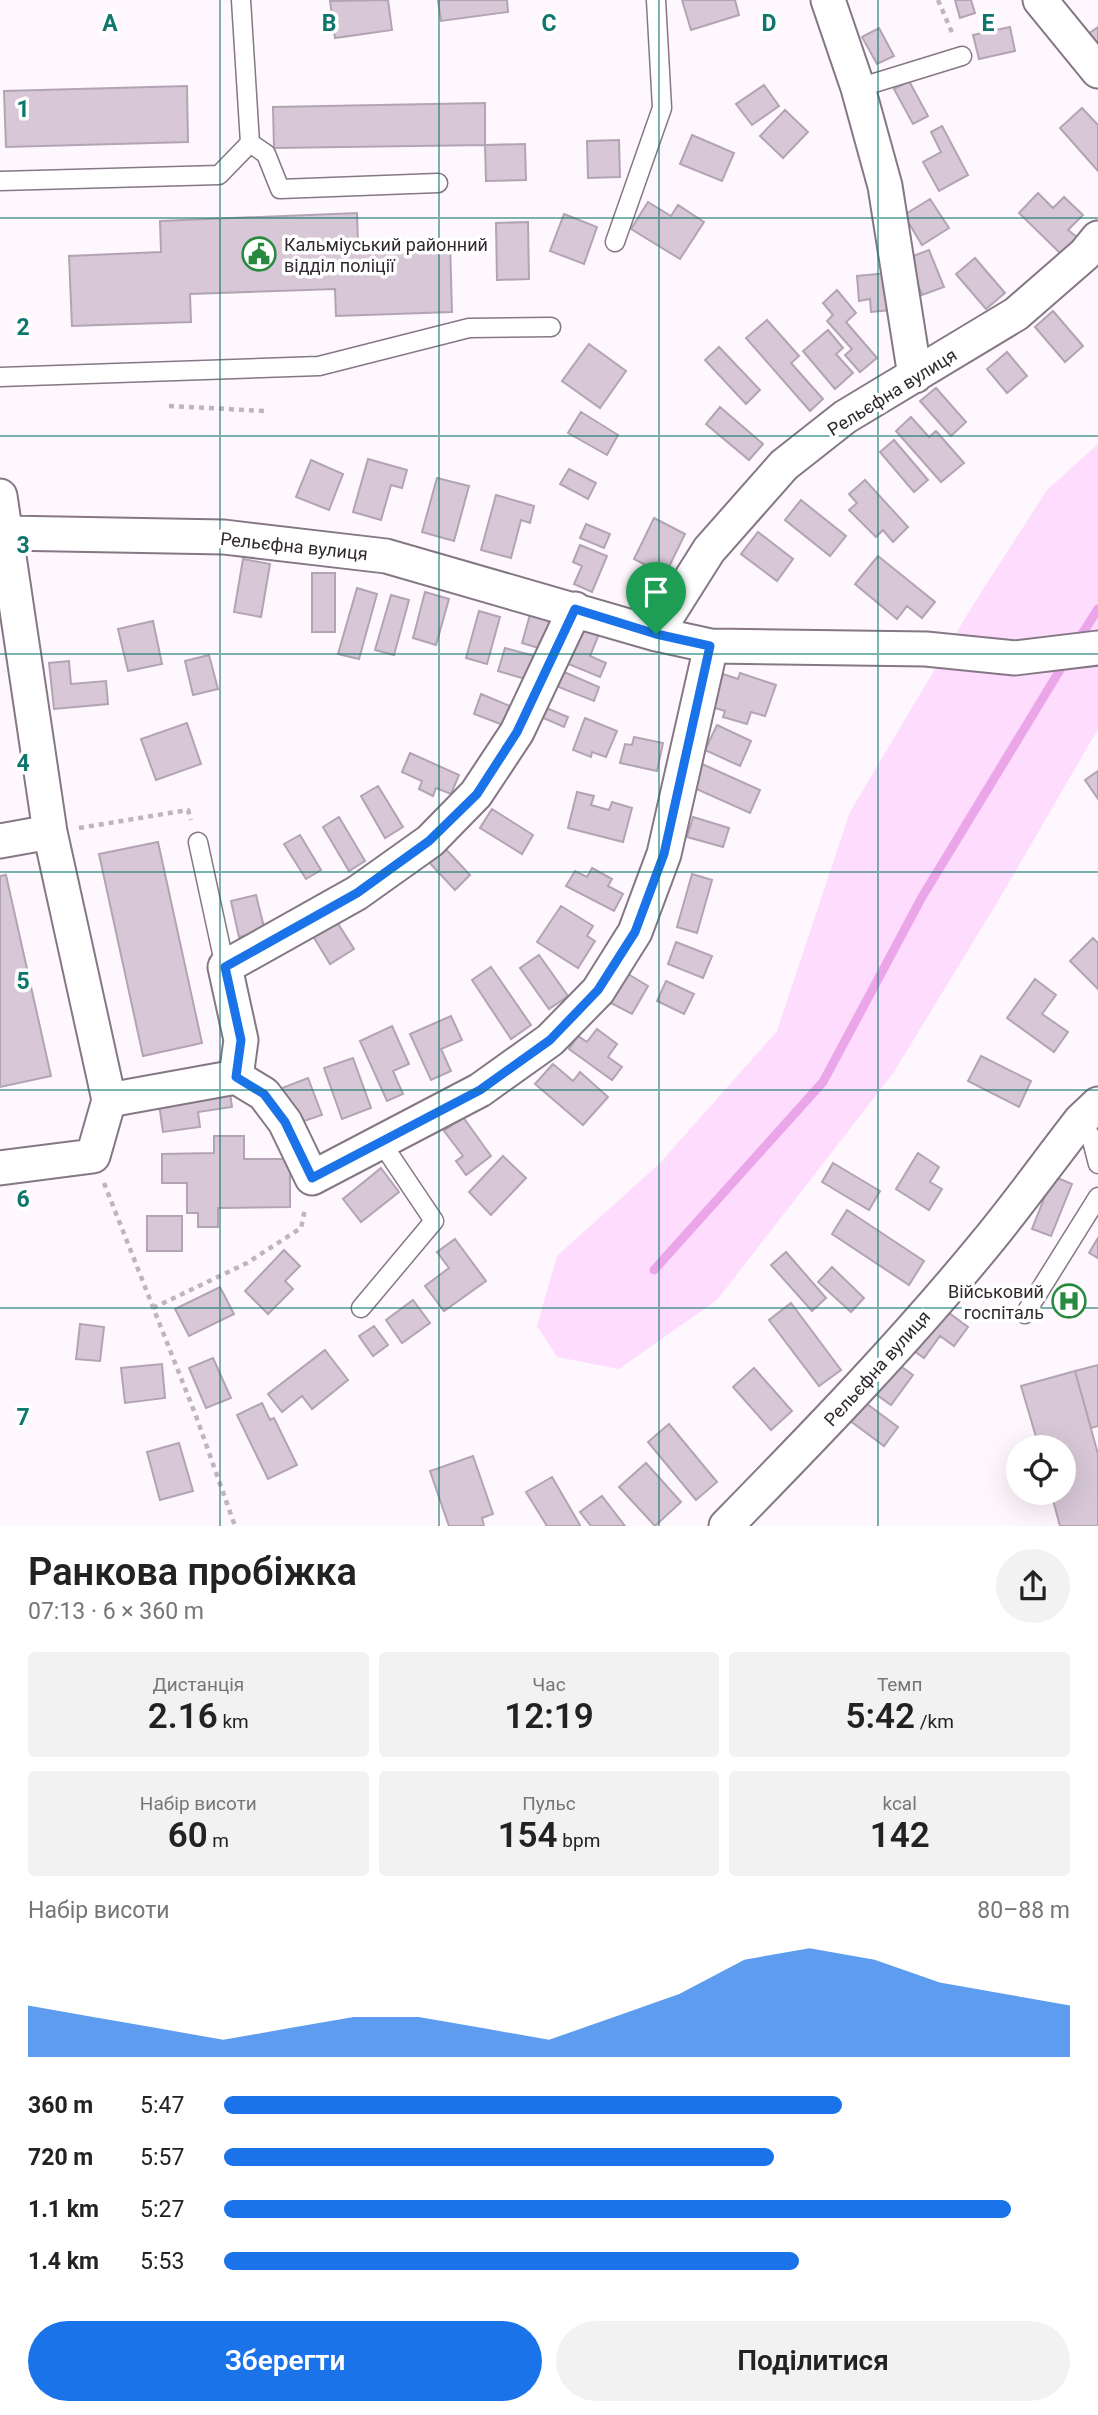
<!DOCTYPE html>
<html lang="uk">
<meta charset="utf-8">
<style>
body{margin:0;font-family:Roboto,sans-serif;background:#f2f2f2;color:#222;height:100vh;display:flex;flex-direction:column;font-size:26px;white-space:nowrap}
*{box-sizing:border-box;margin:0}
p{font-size:23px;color:#767676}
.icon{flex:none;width:38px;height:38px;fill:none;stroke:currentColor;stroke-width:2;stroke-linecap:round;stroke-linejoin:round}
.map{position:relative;height:1526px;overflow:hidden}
.details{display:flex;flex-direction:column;background:#fff;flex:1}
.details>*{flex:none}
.fabs{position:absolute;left:1006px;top:1435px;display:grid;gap:14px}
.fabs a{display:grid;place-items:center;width:70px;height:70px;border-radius:50%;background:#fff;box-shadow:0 7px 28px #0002;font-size:35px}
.pin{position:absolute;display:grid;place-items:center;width:60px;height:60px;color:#fff;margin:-72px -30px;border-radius:50% 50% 50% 0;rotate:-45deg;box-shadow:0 0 7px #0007}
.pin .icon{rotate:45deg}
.round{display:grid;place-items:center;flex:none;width:74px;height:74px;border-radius:37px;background:#f2f2f2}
.head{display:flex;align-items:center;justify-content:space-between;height:119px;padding:0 28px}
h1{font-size:38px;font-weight:600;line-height:52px}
.stats{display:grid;grid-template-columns:repeat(3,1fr);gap:10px;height:119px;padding:7px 28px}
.stats div{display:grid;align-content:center;border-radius:7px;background:#f2f2f2;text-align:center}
.stats b{font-size:35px;font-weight:600}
.stats small{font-size:19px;font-weight:400}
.stats p{font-size:19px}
.chart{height:196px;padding:14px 28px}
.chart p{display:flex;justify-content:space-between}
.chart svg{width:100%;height:126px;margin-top:7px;fill:#1a73e8;opacity:.7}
.action{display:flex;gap:14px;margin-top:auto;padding:14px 28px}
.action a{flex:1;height:80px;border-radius:42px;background:#1a73e8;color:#fff;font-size:28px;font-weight:600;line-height:80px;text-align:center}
.action a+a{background:#f2f2f2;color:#222}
ul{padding:0 28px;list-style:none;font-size:23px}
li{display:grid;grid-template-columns:112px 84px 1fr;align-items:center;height:52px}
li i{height:18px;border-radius:9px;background:#1a73e8}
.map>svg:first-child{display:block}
.green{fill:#fedcfd}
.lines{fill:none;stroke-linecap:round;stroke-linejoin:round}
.stream{stroke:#eba5e9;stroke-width:9}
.building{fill:#d7c7d7;stroke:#b3a4b3;stroke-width:2}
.service-casing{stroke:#857785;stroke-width:21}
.minor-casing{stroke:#857785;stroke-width:37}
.path{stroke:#bdb6bc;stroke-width:4.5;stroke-dasharray:5 5;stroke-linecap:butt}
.service{stroke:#fff;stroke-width:18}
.minor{stroke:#fff;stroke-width:33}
.route-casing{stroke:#fff;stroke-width:14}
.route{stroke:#1a73e8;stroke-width:9}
.grid{fill:none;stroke:#0f766e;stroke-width:2;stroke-opacity:0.55}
.labels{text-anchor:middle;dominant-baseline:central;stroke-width:7;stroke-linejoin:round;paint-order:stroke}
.poi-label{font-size:18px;fill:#302a30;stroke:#fff;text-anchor:start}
.street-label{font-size:18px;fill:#302a30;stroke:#fff}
.grid-label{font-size:23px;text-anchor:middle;font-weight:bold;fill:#0f766e;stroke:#fff;stroke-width:7;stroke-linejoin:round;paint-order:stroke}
</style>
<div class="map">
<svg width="1098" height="1526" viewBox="0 0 1098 1526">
<rect width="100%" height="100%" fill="#fef7fd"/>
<!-- green -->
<path class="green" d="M1098,444V729L1001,896L894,1072L717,1300L619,1369L557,1357L537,1326L557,1256L659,1164L777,1031L850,812L973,605L1047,490Z"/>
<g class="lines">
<!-- stream -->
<path class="stream" d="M1077,642L1098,609
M654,1270L823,1082L922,897L1066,660"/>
</g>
<!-- building -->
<path class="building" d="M388,0L392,30L335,38L330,1Z
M438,0H507L508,12L441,21Z
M682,0H735L739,15L691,30Z
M955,0H971L975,13L960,18Z
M1010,27L1015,51L979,59L973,35Z
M1098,27V48L1088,34Z
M879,28L894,56L877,64L862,37Z
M909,81L928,116L913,124L894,89Z
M764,85L779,106L752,125L736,104Z
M187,86L188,142L6,147L4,91Z
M485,103V145L274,148L273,107Z
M1082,108L1098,125V171L1060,128Z
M785,110L808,132L783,158L760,136Z
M942,126L968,175L939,191L923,162L941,152L931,132Z
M692,135L734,153L722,181L680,164Z
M619,140L620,177L588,178L587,141Z
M525,144L526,180L486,181L485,145Z
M1038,193L1053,208L1064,197L1083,215L1068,230L1077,237L1061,254L1019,213Z
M930,199L949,228L922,245L904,215Z
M648,202L671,216L678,205L704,222L680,259L631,229Z
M357,213L358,245L450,242L452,312L336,316L335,289L190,294L191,322L72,326L69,256L161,252L160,221Z
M564,214L597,227L584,264L550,251Z
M528,222L529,279L497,280L496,223Z
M929,250L944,287L922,295L908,258Z
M975,258L1005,293L986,309L956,274Z
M888,273L891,310L871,312L870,299L859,301L857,276Z
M837,290L856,313L846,322L877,358L860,372L845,355L852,349L827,321L833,315L823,303Z
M1053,311L1083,346L1065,362L1035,327Z
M767,320L799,356L791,363L823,399L810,411L746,338Z
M828,330L843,348L836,354L853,373L835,389L803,351Z
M589,344L626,371L600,408L562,381Z
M719,347L760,390L746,404L705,360Z
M1007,352L1027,376L1007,393L987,369Z
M936,388L966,422L951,436L920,401Z
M720,407L763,444L749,460L706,424Z
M581,412L618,435L607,455L568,433Z
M911,417L929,437L936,431L964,463L941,482L896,431Z
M894,440L928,480L914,492L880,452Z
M368,459L407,470L402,488L391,485L381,520L353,512Z
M311,460L343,474L329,510L296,497Z
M569,469L596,483L588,499L560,484Z
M437,478L469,486L454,541L422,532Z
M865,480L908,527L893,542L883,530L876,537L849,510L857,503L849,494Z
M496,495L534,506L530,523L521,520L511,558L481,550Z
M801,500L846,536L830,556L785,520Z
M654,518L685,534L665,575L634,559Z
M586,524L610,534L604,548L580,538Z
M758,532L793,559L777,581L741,554Z
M580,545L607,556L592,592L574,584L582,566L573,562Z
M878,556L935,602L922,618L907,606L897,619L855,584Z
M243,559L270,564L261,617L234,612Z
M312,573H335V632H312Z
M357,588L377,594L359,659L338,654Z
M425,592L449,599L436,645L413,638Z
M391,595L409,600L394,655L375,650Z
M479,611L500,617L487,664L466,658Z
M531,611L551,617L542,649L522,643Z
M153,621L162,664L128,671L118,629Z
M576,624L599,634L590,656L606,663L600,677L561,661Z
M505,648L538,657L532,681L498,671Z
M209,655L218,689L193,695L185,661Z
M69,661L71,684L106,681L108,704L54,709L49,663Z
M557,669L599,687L594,701L551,684Z
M740,673L776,685L765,716L751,712L747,724L723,717L725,711L712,707L723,674L738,679Z
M481,694L510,706L503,725L474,714Z
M544,707L568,717L564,727L541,717Z
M585,718L617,731L606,757L592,752L591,757L573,750Z
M187,723L201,764L156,780L141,739Z
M717,725L751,741L740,766L705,750Z
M634,737L663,743L657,771L620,763L625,744L632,745Z
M410,753L459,775L451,794L436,788L433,796L419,789L422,781L402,772Z
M702,764L760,790L750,813L692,787Z
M1098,771V799L1085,780Z
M378,786L403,827L385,838L361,796Z
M577,792L594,796L591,805L609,810L612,802L632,808L623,842L568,828Z
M492,809L533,835L522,854L480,828Z
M339,817L365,861L349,871L323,827Z
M693,817L729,828L723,847L687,837Z
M300,835L321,870L306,879L284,844Z
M158,842L202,1043L143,1056L99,854Z
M440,843L470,875L455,890L425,858Z
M592,868L612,879L608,886L623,894L614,911L566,886L575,871L587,877Z
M692,874L712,880L697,933L677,927Z
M6,875L51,1076L0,1087V876Z
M256,895L265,931L239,937L231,901Z
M561,906L593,926L587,936L595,941L578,968L537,942Z
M337,922L354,949L330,964L313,936Z
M1093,938L1098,943V989L1070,961Z
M676,942L712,956L703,978L668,964Z
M539,955L568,996L549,1009L520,968Z
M491,967L531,1025L511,1039L472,980Z
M628,974L648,986L632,1014L611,1003Z
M1035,979L1056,995L1042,1014L1068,1032L1054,1052L1007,1018Z
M666,981L694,994L684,1014L657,1001Z
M451,1016L462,1040L441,1049L451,1071L431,1080L410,1034Z
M392,1026L409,1064L393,1071L403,1094L387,1101L360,1041Z
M597,1029L617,1044L608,1057L622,1067L612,1080L569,1049L578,1036L587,1042Z
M981,1056L1031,1081L1019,1107L968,1081Z
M353,1058L371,1108L342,1119L324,1068Z
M553,1064L573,1081L580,1072L608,1097L583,1125L535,1084Z
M308,1078L322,1115L295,1124L282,1088Z
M230,1093L232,1107L198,1112L200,1127L163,1132L159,1104Z
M463,1117L491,1156L466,1175L456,1161L463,1156L444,1131Z
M214,1136H244V1159H290V1207L218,1208V1227H198V1213H187V1183H162V1154L214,1153Z
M918,1153L939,1167L930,1182L942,1189L929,1210L896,1189Z
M503,1156L526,1178L491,1215L469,1192Z
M833,1163L880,1191L869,1210L822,1182Z
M381,1168L399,1192L361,1222L343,1199Z
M1053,1176L1072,1184L1051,1236L1032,1229Z
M847,1210L924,1261L909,1285L832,1234Z
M147,1216H182V1251H147Z
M1098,1238V1258L1089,1253Z
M455,1239L486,1281L444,1311L425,1286L449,1268L437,1252Z
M284,1250L300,1266L285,1281L293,1289L268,1314L245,1291Z
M786,1252L826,1298L812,1311L771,1265Z
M832,1267L864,1298L851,1312L818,1282Z
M220,1287L234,1314L189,1336L175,1309Z
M413,1300L430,1323L402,1343L386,1320Z
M791,1303L841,1370L819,1386L769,1320Z
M937,1304L968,1327L954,1346L940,1336L924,1358L907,1346Z
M80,1324L104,1327L100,1361L76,1359Z
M374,1326L388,1345L373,1356L359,1336Z
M325,1350L348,1380L312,1409L302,1396L282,1412L268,1394Z
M213,1358L231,1398L206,1408L189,1368Z
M892,1360L913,1375L891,1405L870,1390Z
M162,1364L165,1398L125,1403L121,1368Z
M1098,1365V1426L1091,1428L1075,1371Z
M754,1368L792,1411L771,1430L733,1387Z
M1075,1371L1098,1454V1526H1060L1051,1493H1064V1447H1039L1021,1386Z
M859,1398L898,1427L884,1446L845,1417Z
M262,1403L270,1420L274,1418L297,1465L268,1479L237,1415Z
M669,1424L717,1482L696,1500L648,1442Z
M179,1443L193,1491L160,1500L147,1452Z
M473,1456L493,1514L482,1518L484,1526H449L430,1471Z
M646,1463L681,1502L655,1526L619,1487Z
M552,1477L580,1525L578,1526H547L526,1492Z
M602,1496L625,1526H591L580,1512Z"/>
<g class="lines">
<defs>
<path id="service" d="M858,88L962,56
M250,143L266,154L280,189L438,183
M0,181L219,175L250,143L241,0
M615,242L662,108L656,0
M0,377L319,366L469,328L551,327
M198,842L225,967
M1081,1120L1091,1137L1098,1164
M361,1308L434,1221L381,1142
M1025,1314L1098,1197"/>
<path id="minor" d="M828,0L858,88L885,186L915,376
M1040,0L1098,71
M0,496L50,832L109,1100L93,1156L0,1168
M6,533L224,537L386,556L656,634L711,646L926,649L1015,658L1098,648
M656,634L709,550L784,465L845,417L1016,314L1085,254L1098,238
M0,841L50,832
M236,1077L241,1040L225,967L357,893L430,841L476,794L517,732L575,609
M109,1100L236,1077L264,1094L285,1122L312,1178L480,1090L550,1040L598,991L635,932L664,854L711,646
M726,1526C816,1434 905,1342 986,1243C1019,1203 1049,1161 1081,1120L1098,1104"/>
</defs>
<!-- service casing -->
<use href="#service" class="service-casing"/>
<!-- minor casing -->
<use href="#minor" class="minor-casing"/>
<!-- path -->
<path class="path" d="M938,0L953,35
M169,406L265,411
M79,828L188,810L191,820
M104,1183L196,1416L235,1526
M153,1308L247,1263L301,1228L305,1209"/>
<!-- service -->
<use href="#service" class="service"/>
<!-- minor -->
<use href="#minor" class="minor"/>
</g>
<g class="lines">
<defs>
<path id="route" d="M575,609L656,634L710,646L664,854L635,932L598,990L550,1040L480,1090L312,1178L285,1122L264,1094L236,1077L241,1040L225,967L357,893L429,841L477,794L517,732Z"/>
</defs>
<!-- route casing -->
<use href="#route" class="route-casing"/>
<!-- route -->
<use href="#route" class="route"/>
</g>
<!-- grid -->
<path class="grid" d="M220,0V1526M439,0V1526M659,0V1526M878,0V1526M0,218H1098M0,436H1098M0,654H1098M0,872H1098M0,1090H1098M0,1308H1098"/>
<!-- icons -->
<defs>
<symbol id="civic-ring" viewBox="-11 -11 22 22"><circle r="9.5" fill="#fff" stroke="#288a3e" stroke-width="1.5"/><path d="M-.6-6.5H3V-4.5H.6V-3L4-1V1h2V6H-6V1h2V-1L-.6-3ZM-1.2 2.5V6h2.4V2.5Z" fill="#288a3e"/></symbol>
<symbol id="hospital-ring" viewBox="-11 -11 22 22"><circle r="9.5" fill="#fff" stroke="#288a3e" stroke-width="1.5"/><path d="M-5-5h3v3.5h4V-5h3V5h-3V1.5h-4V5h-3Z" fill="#288a3e"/></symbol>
</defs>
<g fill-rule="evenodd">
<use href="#civic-ring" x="240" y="235" width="38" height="38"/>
<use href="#hospital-ring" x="1050" y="1282" width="38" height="38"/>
</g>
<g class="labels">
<!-- poi labels -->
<g class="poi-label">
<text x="284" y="244">Кальміуський районний<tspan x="284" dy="21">відділ поліції</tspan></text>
<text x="1044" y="1291" text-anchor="end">Військовий<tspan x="1044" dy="21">госпіталь</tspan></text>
</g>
<!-- street labels -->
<g class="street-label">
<text transform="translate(892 392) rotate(-32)">Рельєфна вулиця</text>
<text transform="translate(294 546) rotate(6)">Рельєфна вулиця</text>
<text transform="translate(877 1368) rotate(-48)">Рельєфна вулиця</text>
</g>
</g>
<g class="grid-label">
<text x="110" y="31">A</text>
<text x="329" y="31">B</text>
<text x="549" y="31">C</text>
<text x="769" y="31">D</text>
<text x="988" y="31">E</text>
<text x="23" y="117">1</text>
<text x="23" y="335">2</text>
<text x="23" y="553">3</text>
<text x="23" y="771">4</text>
<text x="23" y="989">5</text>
<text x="23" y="1207">6</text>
<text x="23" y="1425">7</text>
</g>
</svg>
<div class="fabs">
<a><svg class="icon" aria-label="locate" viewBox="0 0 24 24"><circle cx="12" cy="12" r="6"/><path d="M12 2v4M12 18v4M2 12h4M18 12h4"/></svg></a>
</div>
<div class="pin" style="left:656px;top:634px;background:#1e9e55"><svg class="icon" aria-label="arrive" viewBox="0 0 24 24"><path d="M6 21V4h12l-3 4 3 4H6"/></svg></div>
</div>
<section class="details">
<div class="head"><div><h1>Ранкова пробіжка</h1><p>07:13 · 6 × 360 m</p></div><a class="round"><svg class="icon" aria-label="share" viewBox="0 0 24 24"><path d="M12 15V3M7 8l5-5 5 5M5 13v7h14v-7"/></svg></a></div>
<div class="stats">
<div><p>Дистанція</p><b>2.16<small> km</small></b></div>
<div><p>Час</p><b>12:19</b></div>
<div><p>Темп</p><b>5:42<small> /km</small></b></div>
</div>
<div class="stats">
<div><p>Набір висоти</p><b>60<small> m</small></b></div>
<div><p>Пульс</p><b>154<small> bpm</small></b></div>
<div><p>kcal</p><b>142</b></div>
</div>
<div class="chart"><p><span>Набір висоти</span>80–88 m</p>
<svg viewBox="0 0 160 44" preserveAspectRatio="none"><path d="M0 44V26L10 30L20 34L30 38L40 34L50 30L60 30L70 34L80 38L90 30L100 22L110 10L120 6L130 10L140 18L150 22L160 26V44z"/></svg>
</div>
<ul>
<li><b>360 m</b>5:47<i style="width:73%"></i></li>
<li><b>720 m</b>5:57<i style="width:65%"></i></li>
<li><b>1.1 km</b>5:27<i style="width:93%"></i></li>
<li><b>1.4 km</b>5:53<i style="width:68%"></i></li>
</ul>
<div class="action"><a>Зберегти</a><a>Поділитися</a></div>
</section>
